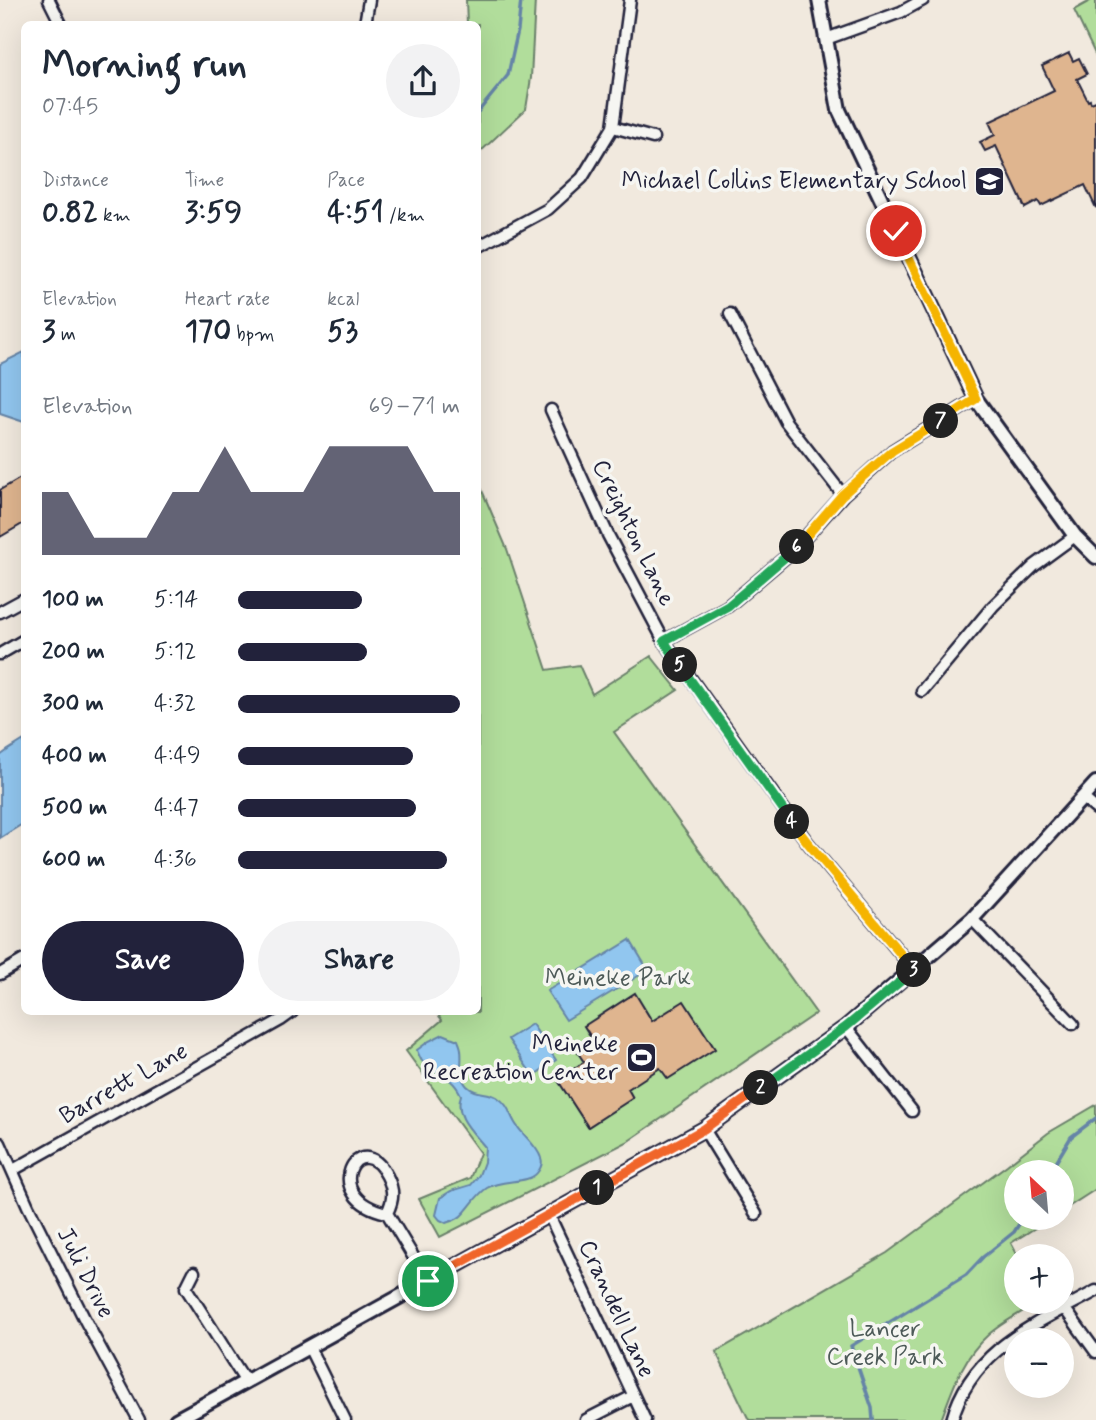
<!DOCTYPE html>
<meta charset="utf-8">
<style>
body{margin:0;font-family:Mynerve,sans-serif;background:#f2f2f3;color:#1f2937;height:100vh;display:flex;flex-direction:column;font-size:26px;white-space:nowrap}
*{box-sizing:border-box;margin:0}
p{font-size:23px;color:#747a83}
.icon{flex:none;width:38px;height:38px;fill:none;stroke:currentColor;stroke-width:2;stroke-linecap:round;stroke-linejoin:round}
.map{position:relative;flex:1;overflow:hidden}
.details{position:absolute;left:21px;top:21px;width:460px;height:994px;display:flex;flex-direction:column;background:#fff;border-radius:10px;box-shadow:0 7px 28px #0002}
.details>*{flex:none}
.needle{width:46px;rotate:334deg}
.buttons{position:absolute;left:1004px;top:1160px;display:grid;gap:14px}
.buttons a{display:grid;place-items:center;width:70px;height:70px;border-radius:50%;background:#fff;box-shadow:0 7px 28px #0002;font-size:35px}
.pin{position:absolute;display:grid;place-items:center;width:60px;height:60px;color:#fff;margin:-30px;border:4px solid #fff;border-radius:50%;box-shadow:0 2px 7px #0007}
.km{position:absolute;width:35px;height:35px;margin:-18px;border-radius:50%;background:#222;color:#fff;font-size:19px;line-height:35px;text-align:center}
.round{display:grid;place-items:center;flex:none;width:74px;height:74px;border-radius:37px;background:#f2f2f3}
.summary{display:flex;align-items:center;justify-content:space-between;height:119px;padding:0 21px}
h1{font-size:38px;font-weight:700;line-height:52px}
.figures{display:grid;grid-template-columns:repeat(3,1fr);gap:10px;height:119px;padding:7px 21px}
.figures div{display:grid;align-content:center}
.figures b{font-size:30px;font-weight:700}
.figures small{font-size:19px;font-weight:400}
.figures p{font-size:19px}
.chart{height:196px;padding:14px 21px}
.chart p{display:flex;justify-content:space-between}
.chart svg{width:100%;height:126px;margin-top:7px;fill:#22223b;opacity:.7}
.action{display:flex;gap:14px;margin-top:auto;padding:14px 21px}
.action a{flex:1;height:80px;border-radius:42px;background:#22223b;color:#fff;font-size:28px;font-weight:700;line-height:80px;text-align:center}
.action a+a{background:#f2f2f3;color:#1f2937}
ul{padding:0 21px;list-style:none;font-size:23px}
li{display:grid;grid-template-columns:112px 84px 1fr;align-items:center;height:52px}
li i{height:18px;border-radius:9px;background:#22223b}
.map>svg:first-child{display:block}
.green{fill:#b1dd9b;stroke:#6a806b;stroke-width:2}
.water{fill:#91c6ef;stroke:#6584a7;stroke-width:2}
.lines{fill:none;stroke-linecap:round;stroke-linejoin:round}
.stream{stroke:#6584a7;stroke-width:3.5}
.building{fill:#dfb58f;stroke:#22223b;stroke-width:2}
.minor-casing{stroke:#22223b;stroke-width:15}
.tertiary-casing{stroke:#22223b;stroke-width:18}
.minor{stroke:#f6f6f2;stroke-width:10}
.tertiary{stroke:#f6f6f2;stroke-width:12}
.split-1-casing{stroke:#fff;stroke-width:14}
.split-2-casing{stroke:#fff;stroke-width:14}
.split-3-casing{stroke:#fff;stroke-width:14}
.split-4-casing{stroke:#fff;stroke-width:14}
.split-5-casing{stroke:#fff;stroke-width:14}
.split-6-casing{stroke:#fff;stroke-width:14}
.split-7-casing{stroke:#fff;stroke-width:14}
.split-8-casing{stroke:#fff;stroke-width:14}
.split-1{stroke:#f0652b;stroke-width:9}
.split-2{stroke:#f0652b;stroke-width:9}
.split-3{stroke:#22a559;stroke-width:9}
.split-4{stroke:#f5b400;stroke-width:9}
.split-5{stroke:#22a559;stroke-width:9}
.split-6{stroke:#22a559;stroke-width:9}
.split-7{stroke:#f5b400;stroke-width:9}
.split-8{stroke:#f5b400;stroke-width:9}
.labels{text-anchor:middle;dominant-baseline:central;stroke-width:7;stroke-linejoin:round;paint-order:stroke}
.poi-label{font-size:24px;fill:#22223b;stroke:#f6f6f2;text-anchor:end}
.street-label{font-size:24px;fill:#22223b;stroke:#f6f6f2}
.park-label{font-size:24px;fill:#4d5a58;stroke:#f6f6f2}
</style>
<div class="map">
<svg width="1096" height="1420" viewBox="0 0 1096 1420">
<rect width="100%" height="100%" fill="#f1e9de"/>
<filter id="ink" filterUnits="userSpaceOnUse"><feTurbulence type="fractalNoise" baseFrequency=".0143" numOctaves="2"/><feDisplacementMap in="SourceGraphic" scale="14" xChannelSelector="R" yChannelSelector="G"/><feConvolveMatrix kernelMatrix="1 2 1 2 8 2 1 2 1" color-interpolation-filters="sRGB"/></filter>
<g filter="url(#ink)">
<!-- green -->
<path class="green" d="M466,0H535L531,78L526,109L478,154V24H467Z
M1092,0H1096V56L1074,10Z
M478,481L507,549L547,670L579,665L592,694L651,656L678,690L614,732L816,1013L627,1142L440,1237L419,1199L470,1178L480,1153L406,1051L442,1020L436,1012H478Z
M1096,1105V1189L1062,1211V1172H1017V1218H1051L1011,1243L1018,1256H1017V1302H1038C1023,1312 1002,1322 988,1335C962,1358 953,1388 941,1420H749L716,1352L887,1253L1007,1165L1048,1133Z"/>
<!-- water -->
<path class="water" d="M24,352V422L0,414V364Z
M24,740V823L0,838V756L8,750Z
M630,940L648,970L566,1020L547,991Z
M532,1024L556,1060L533,1076L508,1039Z
M443,1034L458,1040C459,1043 461,1047 461,1050C463,1063 457,1075 467,1086C476,1095 487,1091 497,1097C509,1105 509,1113 515,1123C522,1135 537,1145 541,1158C543,1163 541,1168 537,1173C528,1184 502,1179 487,1188C476,1195 470,1208 461,1216C457,1220 451,1221 446,1223L440,1220L436,1215L440,1198L451,1191L471,1185L479,1175L484,1162L485,1147C472,1131 454,1116 461,1095C450,1072 434,1076 422,1061C421,1060 417,1051 417,1050L429,1041Z"/>
<g class="lines">
<!-- stream -->
<path class="stream" d="M478,112L508,75L518,30L521,0
M1050,1172L1071,1137L1096,1118
M873,1420L872,1408L851,1346L966,1275L983,1257L1014,1232L1023,1218"/>
</g>
<!-- building -->
<path class="building" d="M1069,53L1073,61L1079,58L1087,74L1077,79L1088,101L1090,100L1091,103L1096,101V208L1085,185L1041,206L1038,201L1025,208L996,146L985,151L980,142L995,135L989,122L1054,91L1042,66Z
M24,476V523L0,537V490Z
M635,993L652,1021L684,1001L715,1049L668,1079L660,1068L628,1089L633,1098L588,1127L557,1079L584,1062L578,1053L594,1042L584,1026Z"/>
<g class="lines">
<defs>
<path id="minor" d="M49,0L61,24
M365,24L369,0
M826,39L901,12L923,0
M613,127L653,138
M478,247L548,209L582,178L613,127L630,0
M730,314L786,422L843,495
M551,410L608,535L664,641L808,843L914,970
M0,612L24,599
M664,641L728,606L795,549L843,495L892,451L976,399
M0,654L24,640
M922,691L993,606L1034,566L1075,536
M1083,798L1096,809
M972,919L1073,1024
M0,974L24,960
M846,1027L912,1111
M704,1129L756,1214
M0,1143L28,1206L85,1320L139,1420
M13,1170L281,1020L292,1012
M387,1213C394,1199 394,1190 387,1176C360,1124 317,1198 387,1213L428,1281
M549,1215L645,1420
M194,1272L186,1288L246,1382
M1065,1309L1096,1352
M309,1347L345,1420
M586,1420L633,1396
M952,1420C971,1349 1038,1323 1096,1291"/>
<path id="tertiary" d="M819,0L839,110L976,399L1075,536L1096,557
M176,1420L704,1129L846,1027L972,919L1096,783"/>
</defs>
<!-- minor casing -->
<use href="#minor" class="minor-casing"/>
<!-- tertiary casing -->
<use href="#tertiary" class="tertiary-casing"/>
<!-- minor -->
<use href="#minor" class="minor"/>
<!-- tertiary -->
<use href="#tertiary" class="tertiary"/>
</g>
</g>
<g class="lines" filter="url(#ink)">
<defs>
<path id="split-1" d="M428,1281L597,1188"/>
<path id="split-2" d="M597,1188L704,1129L761,1088"/>
<path id="split-3" d="M761,1088L846,1027L914,970"/>
<path id="split-4" d="M792,822L808,843L914,970"/>
<path id="split-5" d="M680,665L792,822"/>
<path id="split-6" d="M680,665L664,641L728,606L797,547"/>
<path id="split-7" d="M797,547L842,495L892,451L941,421"/>
<path id="split-8" d="M896,231L976,399L941,421"/>
</defs>
<!-- split-1 casing -->
<use href="#split-1" class="split-1-casing"/>
<!-- split-2 casing -->
<use href="#split-2" class="split-2-casing"/>
<!-- split-3 casing -->
<use href="#split-3" class="split-3-casing"/>
<!-- split-4 casing -->
<use href="#split-4" class="split-4-casing"/>
<!-- split-5 casing -->
<use href="#split-5" class="split-5-casing"/>
<!-- split-6 casing -->
<use href="#split-6" class="split-6-casing"/>
<!-- split-7 casing -->
<use href="#split-7" class="split-7-casing"/>
<!-- split-8 casing -->
<use href="#split-8" class="split-8-casing"/>
<!-- split-1 -->
<use href="#split-1" class="split-1"/>
<!-- split-2 -->
<use href="#split-2" class="split-2"/>
<!-- split-3 -->
<use href="#split-3" class="split-3"/>
<!-- split-4 -->
<use href="#split-4" class="split-4"/>
<!-- split-5 -->
<use href="#split-5" class="split-5"/>
<!-- split-6 -->
<use href="#split-6" class="split-6"/>
<!-- split-7 -->
<use href="#split-7" class="split-7"/>
<!-- split-8 -->
<use href="#split-8" class="split-8"/>
</g>
<!-- icons -->
<defs>
<symbol id="school-square" viewBox="-11 -11 22 22"><rect x="-9" y="-9" width="18" height="18" rx="4" fill="#22223b" stroke="#f6f6f2"/><path d="M0-5L7-2L0 1L-7-2ZM-4 1L0 2.5L4 1V4Q0 6-4 4Z" fill="#fff"/></symbol>
<symbol id="stadium-square" viewBox="-11 -11 22 22"><rect x="-9" y="-9" width="18" height="18" rx="4" fill="#22223b" stroke="#f6f6f2"/><path d="M0-5a6.5 5 0 1 0 0 10a6.5 5 0 1 0 0-10ZM-3.5-1.8h7v3.6h-7Z" fill="#fff"/></symbol>
</defs>
<g fill-rule="evenodd">
<use href="#school-square" x="972" y="164" width="35" height="35"/>
<use href="#stadium-square" x="624" y="1040" width="35" height="35"/>
</g>
<g class="labels">
<!-- poi labels -->
<g class="poi-label">
<text x="967" y="181">Michael Collins Elementary School</text>
<text x="618" y="1044">Meineke<tspan x="618" dy="28">Recreation Center</tspan></text>
</g>
<!-- street labels -->
<g class="street-label">
<text transform="translate(633 533) rotate(64)">Creighton Lane</text>
<text transform="translate(124 1084) rotate(-29)">Barrett Lane</text>
<text transform="translate(85 1273) rotate(63)">Juli Drive</text>
<text transform="translate(616 1309) rotate(65)">Crandell Lane</text>
</g>
<!-- park labels -->
<g class="park-label">
<text x="618" y="978">Meineke Park</text>
<text x="885" y="1329">Lancer<tspan x="885" dy="28">Creek Park</tspan></text>
</g>
</g>
</svg>
<div class="buttons">
<a><svg class="needle" viewBox="-14 -14 28 28"><path d="M0-13l5 13h-10z" fill="#e53935"/><path d="M0 13l5-13h-10z" fill="#747a83"/></svg></a>
<a>+</a>
<a>−</a>
</div>
<div class="pin" style="left:428px;top:1281px;background:#1e9e55"><svg class="icon" aria-label="arrive" viewBox="0 0 24 24"><path d="M6 21V4h12l-3 4 3 4H6"/></svg></div>
<div class="pin" style="left:896px;top:231px;background:#d93025"><svg class="icon" aria-label="check" viewBox="0 0 24 24"><path d="M5 12l5 5 9-10"/></svg></div>
<b class="km" style="left:597px;top:1188px">1</b>
<b class="km" style="left:761px;top:1088px">2</b>
<b class="km" style="left:914px;top:970px">3</b>
<b class="km" style="left:792px;top:822px">4</b>
<b class="km" style="left:680px;top:665px">5</b>
<b class="km" style="left:797px;top:547px">6</b>
<b class="km" style="left:941px;top:421px">7</b>
<section class="details">
<div class="summary"><div><h1>Morning run</h1><p>07:45</p></div><a class="round"><svg class="icon" aria-label="share" viewBox="0 0 24 24"><path d="M12 15V3M7 8l5-5 5 5M5 13v7h14v-7"/></svg></a></div>
<div class="figures">
<div><p>Distance</p><b>0.82<small> km</small></b></div>
<div><p>Time</p><b>3:59</b></div>
<div><p>Pace</p><b>4:51<small> /km</small></b></div>
</div>
<div class="figures">
<div><p>Elevation</p><b>3<small> m</small></b></div>
<div><p>Heart rate</p><b>170<small> bpm</small></b></div>
<div><p>kcal</p><b>53</b></div>
</div>
<div class="chart"><p><span>Elevation</span>69–71 m</p>
<svg viewBox="0 0 160 44" preserveAspectRatio="none"><path d="M0 44V22L10 22L20 38L30 38L40 38L50 22L60 22L70 6L80 22L90 22L100 22L110 6L120 6L130 6L140 6L150 22L160 22V44z"/></svg>
</div>
<ul>
<li><b>100 m</b>5:14<i style="width:56%"></i></li>
<li><b>200 m</b>5:12<i style="width:58%"></i></li>
<li><b>300 m</b>4:32<i style="width:100%"></i></li>
<li><b>400 m</b>4:49<i style="width:79%"></i></li>
<li><b>500 m</b>4:47<i style="width:80%"></i></li>
<li><b>600 m</b>4:36<i style="width:94%"></i></li>
</ul>
<div class="action"><a>Save</a><a>Share</a></div>
</section>
</div>
